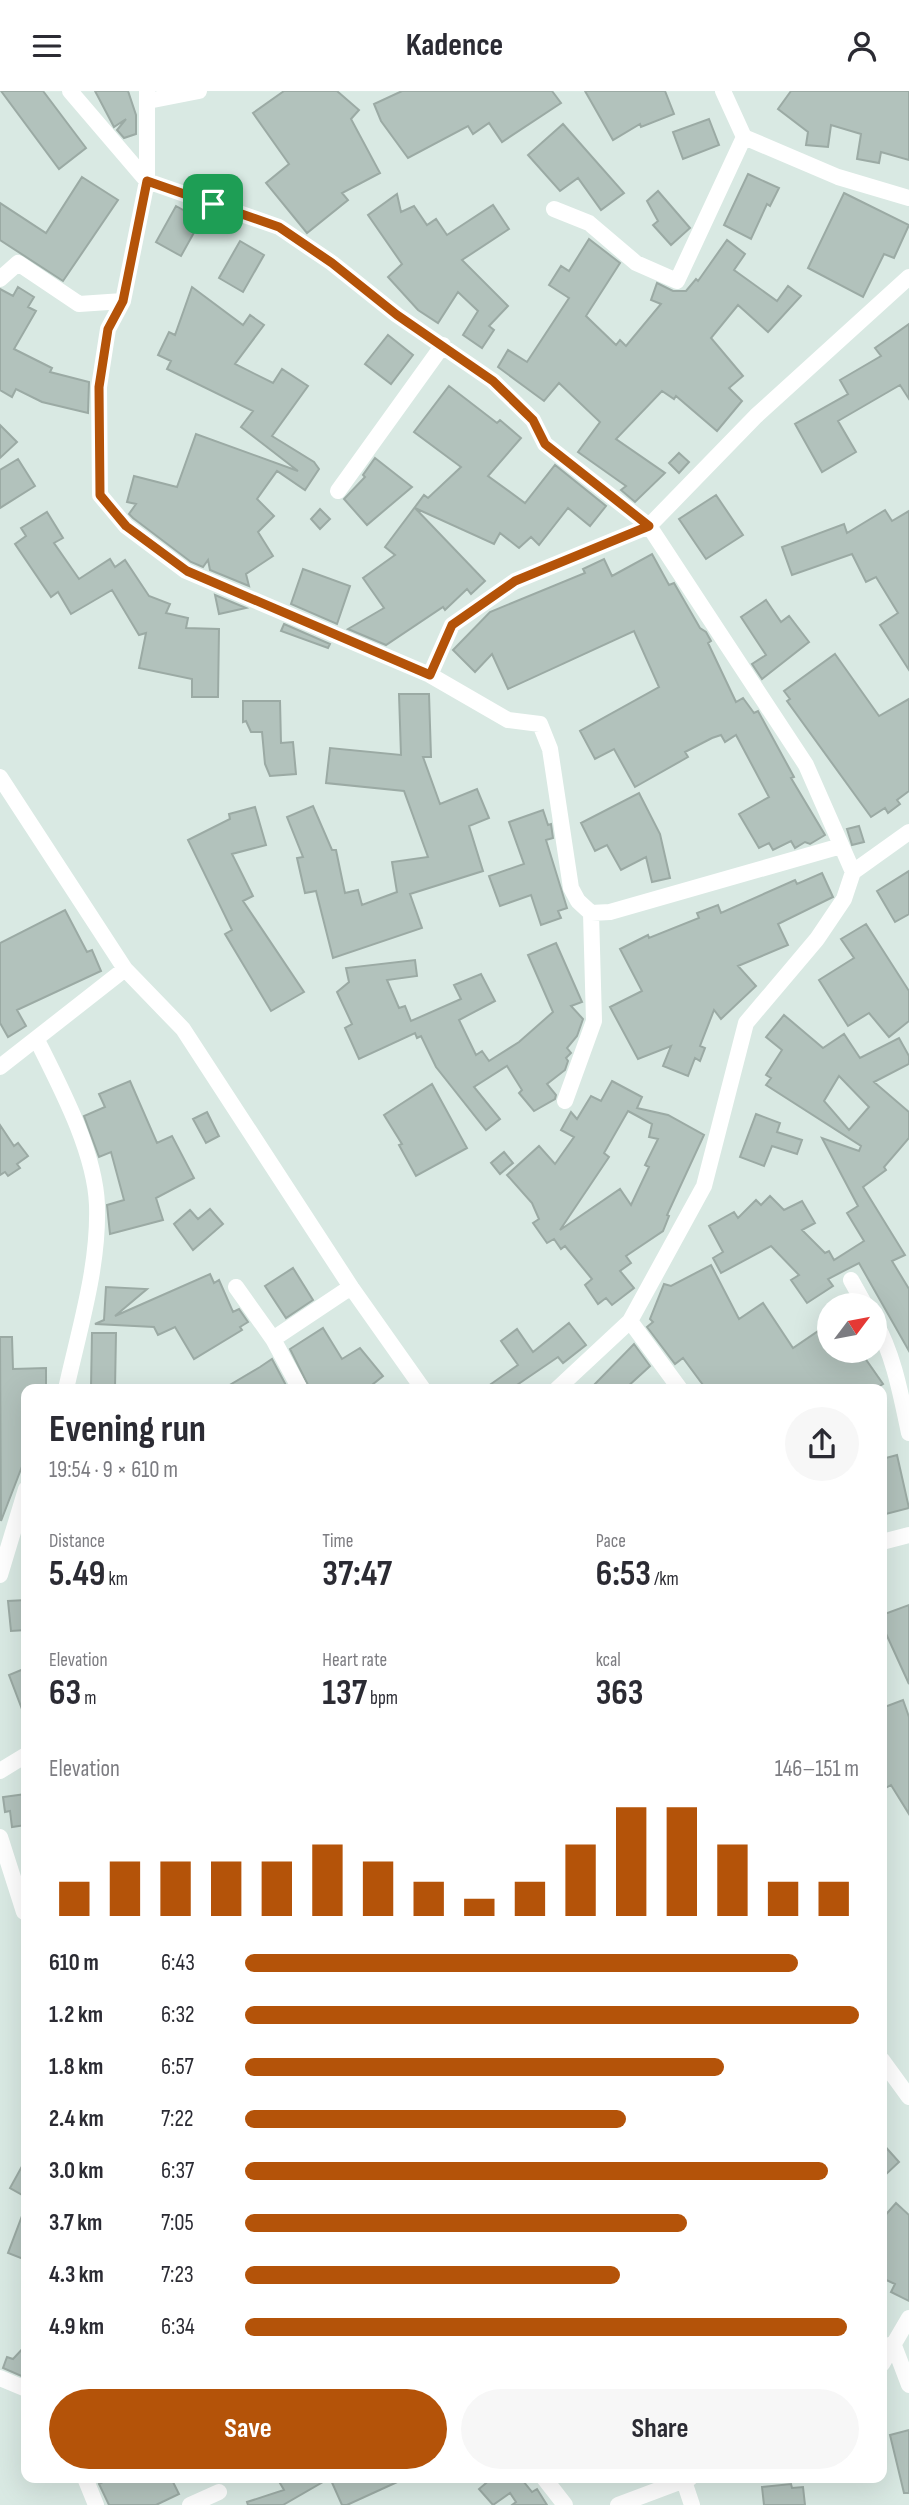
<!DOCTYPE html>
<meta charset="utf-8">
<style>
body{margin:0;font-family:"Sofia Sans Condensed",sans-serif;background:#f7f7f7;color:#2b2b33;height:100vh;display:flex;flex-direction:column;font-size:26px;white-space:nowrap}
*{box-sizing:border-box;margin:0}
p{font-size:23px;color:#7c7c81}
.icon{flex:none;width:38px;height:38px;fill:none;stroke:currentColor;stroke-width:2;stroke-linecap:round;stroke-linejoin:round}
.map{position:relative;flex:1;overflow:hidden}
.drawer{position:absolute;left:21px;top:1293px;width:866px;height:1099px;display:flex;flex-direction:column;background:#fff;border-radius:14px;box-shadow:0 7px 28px #0002}
.drawer>*{flex:none}
.needle{width:46px;rotate:58deg}
.fabs{position:absolute;left:817px;top:1202px;display:grid;gap:14px}
.fabs a{display:grid;place-items:center;width:70px;height:70px;border-radius:50%;background:#fff;box-shadow:0 7px 28px #0002;font-size:35px}
.pin{position:absolute;display:grid;place-items:center;width:60px;height:60px;color:#fff;margin:-30px;border-radius:14px;box-shadow:0 4px 10px #0006}
.round{display:grid;place-items:center;flex:none;width:74px;height:74px;border-radius:37px;background:#f7f7f7}
.headline{display:flex;align-items:center;justify-content:space-between;height:119px;padding:0 28px}
h1{font-size:38px;font-weight:700;line-height:52px}
.figures{display:grid;grid-template-columns:repeat(3,1fr);gap:10px;height:119px;padding:7px 28px}
.figures div{display:grid;align-content:center}
.figures b{font-size:35px;font-weight:700}
.figures small{font-size:19px;font-weight:400}
.figures p{font-size:19px}
.chart{height:196px;padding:14px 28px}
.chart p{display:flex;justify-content:space-between}
.chart svg{width:100%;height:126px;margin-top:7px;stroke:#b45309;stroke-width:6}
.primary-button{display:flex;gap:14px;margin-top:auto;padding:14px 28px}
.primary-button a{flex:1;height:80px;border-radius:42px;background:#b45309;color:#fff;font-size:28px;font-weight:700;line-height:80px;text-align:center}
.primary-button a+a{background:#f7f7f7;color:#2b2b33}
ul{padding:0 28px;list-style:none;font-size:23px}
li{display:grid;grid-template-columns:112px 84px 1fr;align-items:center;height:52px}
li i{height:18px;border-radius:9px;background:#b45309}
header{display:flex;justify-content:space-between;align-items:center;height:91px;padding:0 28px;background:#fff;font-size:32px;font-weight:700}
.map>svg:first-child{display:block}
.building{fill:#b2c2bc;stroke:#9baaa4;stroke-width:2;fill-rule:evenodd}
.lines{fill:none;stroke-linecap:round;stroke-linejoin:round}
.street{stroke:#fff;stroke-width:16}
.route-casing{stroke:#fff;stroke-width:14}
.route{stroke:#b45309;stroke-width:9}
</style>
<header><svg class="icon" aria-label="menu" viewBox="0 0 24 24"><path d="M4 6h16M4 12h16M4 18h16"/></svg>Kadence<svg class="icon" aria-label="person" viewBox="0 0 24 24"><circle cx="12" cy="8" r="4"/><path d="M4 21q1-7 8-7t8 7"/></svg></header>
<div class="map">
<svg width="909" height="2414" viewBox="0 0 909 2414">
<rect width="100%" height="100%" fill="#d9e9e3"/>
<!-- building -->
<path class="building" d="M1,0H43L86,57L59,78Z
M95,0H128L136,24V43L124,47L117,39L126,28L114,36Z
M284,0H337L359,19L351,28L380,82L342,102L348,109L307,142L266,92L289,73L253,22Z
M402,0H552L561,12L502,51L489,32L473,43L468,35L408,67L381,30L374,13Z
M585,0H665L674,23L641,36L640,33L613,49Z
M791,0H909V69L881,61L879,72L857,68L861,43L831,34L828,56L806,54L808,41L778,18Z
M709,28L719,54L683,68L673,41Z
M563,33L624,102L601,119L578,87L560,100L528,64Z
M748,83L779,97L770,115L767,113L751,148L724,134Z
M82,86L118,109L63,190L0,149V112L46,142Z
M658,100L690,137L671,154L653,134L658,130L647,110Z
M844,102L909,134L894,167L884,163L863,206L808,177Z
M397,103L401,121L414,115L427,134L436,128L447,144L493,114L509,138L462,169L508,215L489,235L494,239L482,257L463,244L478,220L458,201L438,232L418,219L388,186L402,173L368,124Z
M176,115L201,129L181,165L156,151Z
M589,148L620,172L586,225L616,254L620,249L626,255L661,213L651,209L657,192L673,200H686L696,188L698,190L727,149L745,163L734,179L777,210L788,195L801,205L768,241L738,214L711,247L743,285L729,297L742,310L717,340L676,305L674,308L662,300L616,348L665,382L635,411L621,399L626,395L578,361L600,331L559,292L544,310L498,276L508,259L527,271L569,207L549,194L561,175L569,180Z
M240,150L264,164L243,201L219,187Z
M18,196L34,206L28,216L36,220L14,258L52,277L50,281L89,291L88,322L42,311L16,298L12,306L0,299V198L13,205Z
M192,196L243,234L250,224L264,234L235,273L273,292L282,278L308,295L272,345L314,371L319,378L305,399L277,380L257,408L274,425L258,441L273,465L246,483L249,495L210,479L208,469L203,476L191,471L133,427L129,423L136,413L127,411L134,385L177,396L196,343L298,380L241,336L253,320L167,278L171,270L158,264L169,241L175,244Z
M909,233V308L900,294L838,330L856,361L822,381L795,333L848,303L840,289L881,265L875,257Z
M388,244L413,264L391,293L365,273Z
M449,295L497,332L500,329L521,347L488,385L525,412L555,374L606,415L590,435L568,417L539,454L531,446L519,457L500,442L494,453L415,417L485,490L471,503L467,498L445,519L443,516L386,554L348,538L384,517L363,487L395,464L385,456L424,404L428,407L461,376L414,341Z
M0,334L17,351L0,367Z
M679,362L689,371L679,382L669,372Z
M375,367L412,396L367,434L344,408L365,386L363,384Z
M18,368L35,395L0,417V379Z
M716,404L743,444L706,468L679,428Z
M320,418L330,428L320,438L311,428Z
M885,419L892,430L909,420V579L880,534L898,522L876,486L866,491L852,463L792,484L782,456L844,433L847,442Z
M47,421L63,447L54,452L79,488L110,468L115,476L125,469L149,505L170,513L166,522L188,527L186,537L219,538L218,606H192V588L139,577L146,542L139,544L112,499L71,523L58,501L51,506L15,453L26,445L21,437Z
M652,463L669,494L674,492L700,537L706,541L711,550L708,552L736,611L743,607L754,622L758,620L794,686L791,687L825,744L810,753L805,751L795,757L791,750L773,759L769,752L759,757L739,723L769,706L736,644L725,651L721,644L712,647L685,661L688,666L635,696L614,658L595,668L580,640L659,596L634,540L508,598L492,563L475,581L453,559L490,521L585,482L583,478L604,468L612,485Z
M303,478L350,495L337,533L291,513Z
M215,504L246,517L219,523Z
M766,509L781,531L789,525L809,551L762,588L752,573L766,564L741,526Z
M284,533L330,553L328,557L281,540Z
M835,563L879,625L909,608V700L897,709L900,713L888,722L885,717L871,726L787,610L790,608L784,600Z
M399,603H429L431,666H423L440,713L477,698L489,727L469,735L483,780L410,803L422,837L333,867L316,800L305,802L297,767L303,766L287,726L313,715L332,759H336L345,802L358,799L362,814L397,801L392,771L428,766L404,700L326,692L330,657L401,664Z
M243,610H280L281,652L293,651L296,683L270,685L265,673L262,641H251L246,630L243,631Z
M639,702L660,743L670,787L652,791L646,766L621,779L607,754L595,760L581,732Z
M255,716L266,754L232,763L253,805L243,810L304,901L271,920L225,843L232,839L188,749L230,728L229,723Z
M543,719L548,734L551,733L553,747L546,749L567,817L558,820L561,827L541,834L531,804L500,815L489,785L524,773L509,731Z
M859,735L864,751L852,754L847,738Z
M909,780V823L895,831L877,800Z
M822,782L833,806L778,833L788,854L738,875L756,895L721,928L714,919L700,955L705,957L700,970L695,967L688,985L663,975L671,955L638,968L610,916L642,900L620,858L648,844L649,847L699,827L697,822L718,814L721,822L795,789L797,793Z
M65,819L87,861L92,859L101,880L17,919L26,935L8,946L0,932V852Z
M866,833L909,900V930L889,946L869,922L848,935L819,889L854,867L841,848Z
M556,852L582,911L571,915L583,928L577,945L567,957L571,962L566,967L568,970L565,979L547,993L556,1004L555,1008L534,1020L519,1002L522,999L507,975L474,996L500,1028L486,1039L436,976L421,945L417,947L415,942L359,968L345,937L352,933L337,901L349,891L346,877L415,869L417,885L387,889L399,917L405,915L411,930L461,908L454,894L481,883L495,910L459,929L476,964L482,960L489,970L519,951L553,921L528,864Z
M784,924L823,957L844,943L860,967L899,947L909,965V973L874,991L909,1021V1047L884,1076L886,1079L863,1096L905,1164L892,1170L909,1198V1260L859,1172L828,1188L833,1195L807,1212L791,1189L799,1184L771,1155L721,1182L713,1167L723,1161L709,1135L734,1121L738,1127L756,1109L761,1114L770,1105L784,1119L802,1110L815,1132L802,1139L825,1162L829,1160L834,1169L864,1150L847,1122L858,1115L822,1047L859,1060L861,1055L766,994L771,987L766,984L782,959L766,946ZM839,985L869,1016L849,1039L824,1010Z
M130,990L157,1052L172,1045L194,1087L156,1107L163,1129L110,1143L107,1114L124,1109L111,1061L99,1066L84,1025L105,1016L99,1003Z
M612,990L642,1006L637,1017L668,1024L704,1044L667,1124L669,1125L663,1140L626,1165L631,1172L620,1180L634,1197L612,1214L606,1207L598,1213L585,1194L592,1188L565,1155L561,1158L554,1148L547,1152L533,1132L539,1128L532,1112L507,1084L539,1055L555,1073L574,1046L561,1039L571,1021L577,1028L591,1005L601,1010ZM628,1020L652,1033L649,1046L658,1048L645,1074L649,1076L631,1114L620,1098L560,1139L609,1066L604,1062Z
M432,993L467,1057L416,1085L399,1054L402,1053L384,1024Z
M207,1021L219,1045L206,1052L193,1028Z
M756,1023L780,1032L777,1041L802,1049L797,1063L772,1055L764,1075L740,1066Z
M0,1034L14,1055L18,1052L28,1065L17,1073L20,1077L8,1085L5,1081L0,1084Z
M504,1061L513,1072L500,1083L491,1072Z
M210,1118L223,1133L193,1159L174,1133L190,1119L198,1128Z
M711,1174L739,1228L763,1212L793,1257L830,1232V1260H860L883,1293L875,1298H706L683,1267L675,1273L647,1236L653,1231L650,1228L664,1193L671,1195Z
M293,1177L313,1209L286,1227L265,1195Z
M210,1183L214,1192L219,1189L233,1221L239,1218L248,1231L240,1236L242,1239L194,1268L175,1236L158,1244L154,1236L95,1233L104,1229L106,1196L147,1198L115,1225Z
M569,1232L586,1254L563,1272L558,1266L511,1298H484L518,1274L501,1250L517,1238L533,1261Z
M323,1237L342,1268L360,1257L383,1285L367,1298H310L290,1258Z
M92,1242H116L115,1298L91,1297Z
M0,1246H12L13,1278L46,1277V1298H26V1365L1,1430Z
M634,1253L650,1275L625,1298H590Z
M272,1268L288,1298H223L260,1276Z
M897,1364L909,1417L882,1424V1368Z
M26,1509V1539L11,1540L8,1510Z
M909,1514V1593L882,1534V1524Z
M26,1577V1626H25L9,1584Z
M903,1609L909,1626V1723L891,1694L882,1699V1617Z
M26,1703V1734L12,1736L10,1720L5,1721L3,1706Z
M882,2052L899,2071L882,2087Z
M26,2068V2106L10,2097Z
M896,2112L909,2124V2210L891,2201L895,2193L882,2187V2128Z
M25,2117L26,2118V2169L8,2162Z
M26,2254V2287L3,2277L7,2266L13,2268Z
M909,2339V2402H904L890,2344Z
M110,2387H171L179,2403L156,2414H109L99,2393Z
M277,2387H406L347,2414H342L330,2387L283,2414H248L247,2411L284,2399Z
M492,2387H528L524,2391L532,2401L537,2398L547,2414H512L516,2411L510,2402L493,2414L479,2398Z
M791,2393L792,2397L803,2396L805,2414H764L762,2396Z"/>
<g class="lines">
<!-- street -->
<path class="street" d="M70,0L147,90L279,136L332,172L397,224L493,290L533,329L545,353L649,435L806,674L853,781
M147,0V90L123,210L108,238L99,296L100,404L126,435L186,480L430,584
M148,10L199,0
M744,46L838,86L909,107
M554,118L589,132L636,172L677,190L744,46L723,0
M0,188L18,172L79,213L123,210
M338,400L443,254
M0,686L125,878L183,938L351,1196L423,1298
M841,755L610,821L591,822L578,810L571,797L550,658L540,633L508,629L430,584L452,534L515,490L649,435L756,325L909,186
M37,949C61,997 95,1061 97,1114C99,1176 79,1239 66,1298
M0,976L125,878
M565,1010L594,930L591,822
M851,1189L865,1214
M236,1196L273,1248L300,1298
M630,1230L680,1298
M875,1231C894,1264 901,1305 909,1342
M273,1248L351,1196
M557,1298L630,1230L704,1095L746,932L817,848L844,808L853,781L909,741
M882,1451L909,1444
M0,1484L26,1398
M0,1680L26,1664
M0,1746L24,1821
M882,1969L909,2006
M893,2252L909,2294
M882,2273L909,2227
M0,2287L26,2298
M85,2387L96,2414
M544,2387L565,2414
M684,2390L692,2414
M190,2414L219,2401
M618,2414L690,2387"/>
</g>
<g class="lines">
<defs>
<path id="route" d="M147,90L279,136L332,172L397,224L493,290L533,329L545,353L649,435L515,490L452,534L430,584L187,480L126,435L100,404L99,296L108,238L123,210Z"/>
</defs>
<!-- route casing -->
<use href="#route" class="route-casing"/>
<!-- route -->
<use href="#route" class="route"/>
</g>
</svg>
<div class="fabs">
<a><svg class="needle" viewBox="-14 -14 28 28"><path d="M0-13l5 13h-10z" fill="#e53935"/><path d="M0 13l5-13h-10z" fill="#7c7c81"/></svg></a>
</div>
<div class="pin" style="left:213px;top:113px;background:#1e9e55"><svg class="icon" aria-label="arrive" viewBox="0 0 24 24"><path d="M6 21V4h12l-3 4 3 4H6"/></svg></div>
<section class="drawer">
<div class="headline"><div><h1>Evening run</h1><p>19:54 · 9 × 610 m</p></div><a class="round"><svg class="icon" aria-label="share" viewBox="0 0 24 24"><path d="M12 15V3M7 8l5-5 5 5M5 13v7h14v-7"/></svg></a></div>
<div class="figures">
<div><p>Distance</p><b>5.49<small> km</small></b></div>
<div><p>Time</p><b>37:47</b></div>
<div><p>Pace</p><b>6:53<small> /km</small></b></div>
</div>
<div class="figures">
<div><p>Elevation</p><b>63<small> m</small></b></div>
<div><p>Heart rate</p><b>137<small> bpm</small></b></div>
<div><p>kcal</p><b>363</b></div>
</div>
<div class="chart"><p><span>Elevation</span>146–151 m</p>
<svg viewBox="0 0 160 44" preserveAspectRatio="none"><path d="M5 44V32M15 44V25M25 44V25M35 44V25M45 44V25M55 44V19M65 44V25M75 44V32M85 44V38M95 44V32M105 44V19M115 44V6M125 44V6M135 44V19M145 44V32M155 44V32"/></svg>
</div>
<ul>
<li><b>610 m</b>6:43<i style="width:90%"></i></li>
<li><b>1.2 km</b>6:32<i style="width:100%"></i></li>
<li><b>1.8 km</b>6:57<i style="width:78%"></i></li>
<li><b>2.4 km</b>7:22<i style="width:62%"></i></li>
<li><b>3.0 km</b>6:37<i style="width:95%"></i></li>
<li><b>3.7 km</b>7:05<i style="width:72%"></i></li>
<li><b>4.3 km</b>7:23<i style="width:61%"></i></li>
<li><b>4.9 km</b>6:34<i style="width:98%"></i></li>
</ul>
<div class="primary-button"><a>Save</a><a>Share</a></div>
</section>
</div>
